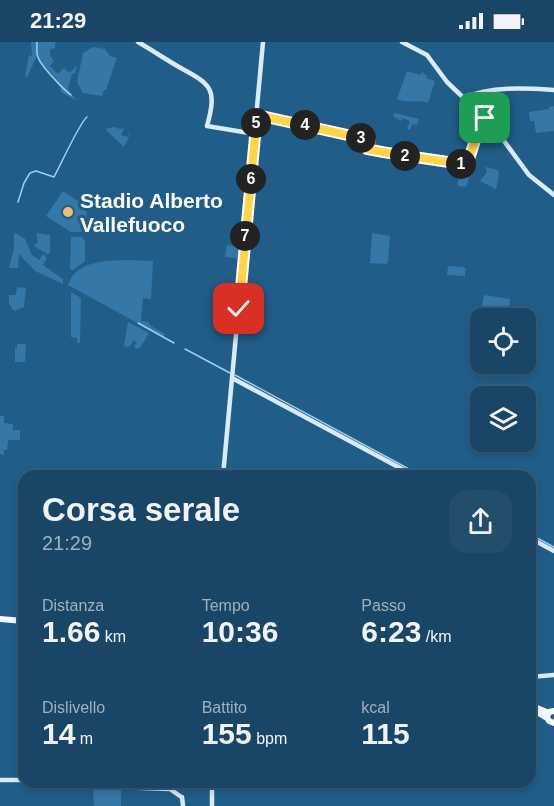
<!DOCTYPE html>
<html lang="it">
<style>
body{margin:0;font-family:Arial,sans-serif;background:#224d6d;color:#f1f3f6;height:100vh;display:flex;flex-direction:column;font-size:22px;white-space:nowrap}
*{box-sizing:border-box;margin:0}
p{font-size:20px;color:#9fb1c0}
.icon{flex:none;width:33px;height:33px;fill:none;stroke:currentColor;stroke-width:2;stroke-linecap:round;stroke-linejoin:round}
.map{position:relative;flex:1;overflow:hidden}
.sheet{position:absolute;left:18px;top:428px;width:518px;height:318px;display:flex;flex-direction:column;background:#194667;border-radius:18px;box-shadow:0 3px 9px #0003,0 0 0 2px #375e7b}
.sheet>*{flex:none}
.fabs{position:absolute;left:470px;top:266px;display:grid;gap:12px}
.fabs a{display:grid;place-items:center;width:66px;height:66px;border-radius:12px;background:#194667;box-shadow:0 3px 9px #0003,0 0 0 2px #375e7b;font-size:30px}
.pin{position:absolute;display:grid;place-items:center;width:51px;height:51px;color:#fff;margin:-26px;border-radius:12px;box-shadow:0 3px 9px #0006}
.km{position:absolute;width:30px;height:30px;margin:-15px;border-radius:50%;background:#222;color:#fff;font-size:16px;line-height:30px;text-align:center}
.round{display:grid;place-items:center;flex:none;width:63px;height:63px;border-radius:18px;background:#224d6d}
.overview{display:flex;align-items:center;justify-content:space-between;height:102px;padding:0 24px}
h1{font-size:33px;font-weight:600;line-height:45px}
.stats{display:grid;grid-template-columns:repeat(3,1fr);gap:9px;height:102px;padding:6px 24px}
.stats div{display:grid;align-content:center}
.stats b{font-size:30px;font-weight:600}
.stats small{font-size:16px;font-weight:400}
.stats p{font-size:16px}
.status{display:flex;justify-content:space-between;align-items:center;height:42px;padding:0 30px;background:#194667;direction:ltr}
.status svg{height:16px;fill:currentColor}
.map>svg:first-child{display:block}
.green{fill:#3577a7}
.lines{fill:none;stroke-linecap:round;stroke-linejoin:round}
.stream{stroke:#a1ceec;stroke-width:1.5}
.secondary{stroke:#d9eaf8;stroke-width:4.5}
.primary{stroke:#f2f8fe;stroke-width:6}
.route-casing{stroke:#fff;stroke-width:12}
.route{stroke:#ffd54a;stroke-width:8}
.poi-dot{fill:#f7bd6f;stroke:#215d89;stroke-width:2}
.labels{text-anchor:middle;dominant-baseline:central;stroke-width:6;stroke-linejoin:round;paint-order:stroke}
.poi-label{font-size:21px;font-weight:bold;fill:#fff;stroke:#215d89;text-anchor:start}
</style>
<div class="status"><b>21:29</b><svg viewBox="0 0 49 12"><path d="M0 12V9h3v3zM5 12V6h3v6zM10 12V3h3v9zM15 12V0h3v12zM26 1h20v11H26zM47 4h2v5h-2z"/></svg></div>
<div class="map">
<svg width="554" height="764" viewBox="0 0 554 764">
<rect width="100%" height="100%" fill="#215d89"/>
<!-- green -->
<path class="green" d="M31,0H55V6L50,7V14L54,19L50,24L58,32L64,26L69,31L77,24L75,31L72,32L68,47L77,59L61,50C60,35 44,27 37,14L27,35L25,34L29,13L32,14Z
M93,5L105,7L110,14L117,16L106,48H104L102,54L83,51L77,40L83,11Z
M407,29L420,33L422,30L427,34L426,36L435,39L428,61C417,57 407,62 397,57Z
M554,64V89L536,91L534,79H530L529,70L549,67V65Z
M394,71L419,77L417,83L412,82L410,88L407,87L410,79L402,76L401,79L393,74Z
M114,85L120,87L124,86L121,93L127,95L131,90L124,105L105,87Z
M467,125L471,129L466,145L457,144L460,133L465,134L461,132Z
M485,125L498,128L499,133L496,147L480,139L487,130Z
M63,149L87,165L86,186L83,190H71L46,174Z
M16,191L25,197L32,213L39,218L43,212L47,216L43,223L63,237V242L35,229L19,212L18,226H9L14,206V192Z
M36,191L50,193V211L47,212L34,204L38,200Z
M372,191L390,194L388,220L386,222L370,221Z
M71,195H82L85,199V219L73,228L70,227Z
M227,203L238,205L240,217L225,215Z
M153,219L151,257L143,256L141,279L148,280L151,284L165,292L163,295L68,243C78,212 127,219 153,219Z
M448,224L463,225L468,228H465V234L447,233Z
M17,245L26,246L24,265L14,269L9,262V253H16Z
M71,250L81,256L80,301H77V296L71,295Z
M484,253L510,257L509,268L482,264Z
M128,280L149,291L140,306L136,307L134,304L137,300L134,298L129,305L124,304Z
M17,302H26L25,320H15V306H17Z
M0,374H4V381L13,382V388H20V398H8L7,408H4V413L0,412Z
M93,746L121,747V764H94Z"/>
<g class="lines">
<!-- stream -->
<path class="stream" d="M37,0C37,5 36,11 38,15C40,23 64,48 71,53
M18,160L24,141L30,131L36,129L54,135C60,124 80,80 87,75
M138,281L174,301
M185,307L230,331
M235,333L422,434
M530,492L554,505"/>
<!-- secondary -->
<path class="secondary" d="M138,0C152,8 165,17 179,25C210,42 218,45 207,84
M402,0L427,13L447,40L493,84L529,133L554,153
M463,56C491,44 524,46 554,48
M257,73L370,98L367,107C400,115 434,117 467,123L485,76
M207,84L255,92
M232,336L415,434
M223,434L263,0
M530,496L554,509
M530,635L554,633
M0,738H24
M60,740L89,744L170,747L180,754
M182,755L183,764
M212,764V740"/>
<!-- primary -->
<path class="primary" d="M0,577L24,579
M530,663L549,671
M535,669L547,676
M554,669L549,670L547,675L549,679L554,681"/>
</g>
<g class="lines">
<defs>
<path id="route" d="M239,267L257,73L370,98L367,107C400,114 434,117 467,123L480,83L485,76"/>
</defs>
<!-- route casing -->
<use href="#route" class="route-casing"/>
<!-- route -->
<use href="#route" class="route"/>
</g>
<!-- markers -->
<circle class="poi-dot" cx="68" cy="170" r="6"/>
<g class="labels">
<!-- poi labels -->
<g class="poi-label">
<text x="80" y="158">Stadio Alberto<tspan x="80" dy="24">Vallefuoco</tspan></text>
</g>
</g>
</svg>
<div class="fabs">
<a><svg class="icon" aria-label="locate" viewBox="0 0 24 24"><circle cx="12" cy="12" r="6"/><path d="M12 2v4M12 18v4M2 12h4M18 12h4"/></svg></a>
<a><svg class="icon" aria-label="layers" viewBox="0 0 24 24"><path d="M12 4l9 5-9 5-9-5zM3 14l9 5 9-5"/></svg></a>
</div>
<div class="pin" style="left:485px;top:76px;background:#1e9e55"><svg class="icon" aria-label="arrive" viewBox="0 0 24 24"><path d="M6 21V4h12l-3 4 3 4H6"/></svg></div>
<div class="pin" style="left:239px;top:267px;background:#d93025"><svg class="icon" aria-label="check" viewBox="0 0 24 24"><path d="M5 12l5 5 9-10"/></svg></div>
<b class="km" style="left:461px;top:122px">1</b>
<b class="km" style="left:405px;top:114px">2</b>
<b class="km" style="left:361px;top:96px">3</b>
<b class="km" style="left:305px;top:83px">4</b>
<b class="km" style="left:256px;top:81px">5</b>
<b class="km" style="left:251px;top:137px">6</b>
<b class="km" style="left:245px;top:194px">7</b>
<section class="sheet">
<div class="overview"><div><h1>Corsa serale</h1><p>21:29</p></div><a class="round"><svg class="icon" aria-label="share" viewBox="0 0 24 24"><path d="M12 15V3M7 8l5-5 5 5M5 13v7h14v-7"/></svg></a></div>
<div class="stats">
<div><p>Distanza</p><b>1.66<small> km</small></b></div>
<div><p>Tempo</p><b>10:36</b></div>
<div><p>Passo</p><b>6:23<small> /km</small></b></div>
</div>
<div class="stats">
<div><p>Dislivello</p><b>14<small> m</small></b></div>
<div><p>Battito</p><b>155<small> bpm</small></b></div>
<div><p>kcal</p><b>115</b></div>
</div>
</section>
</div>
